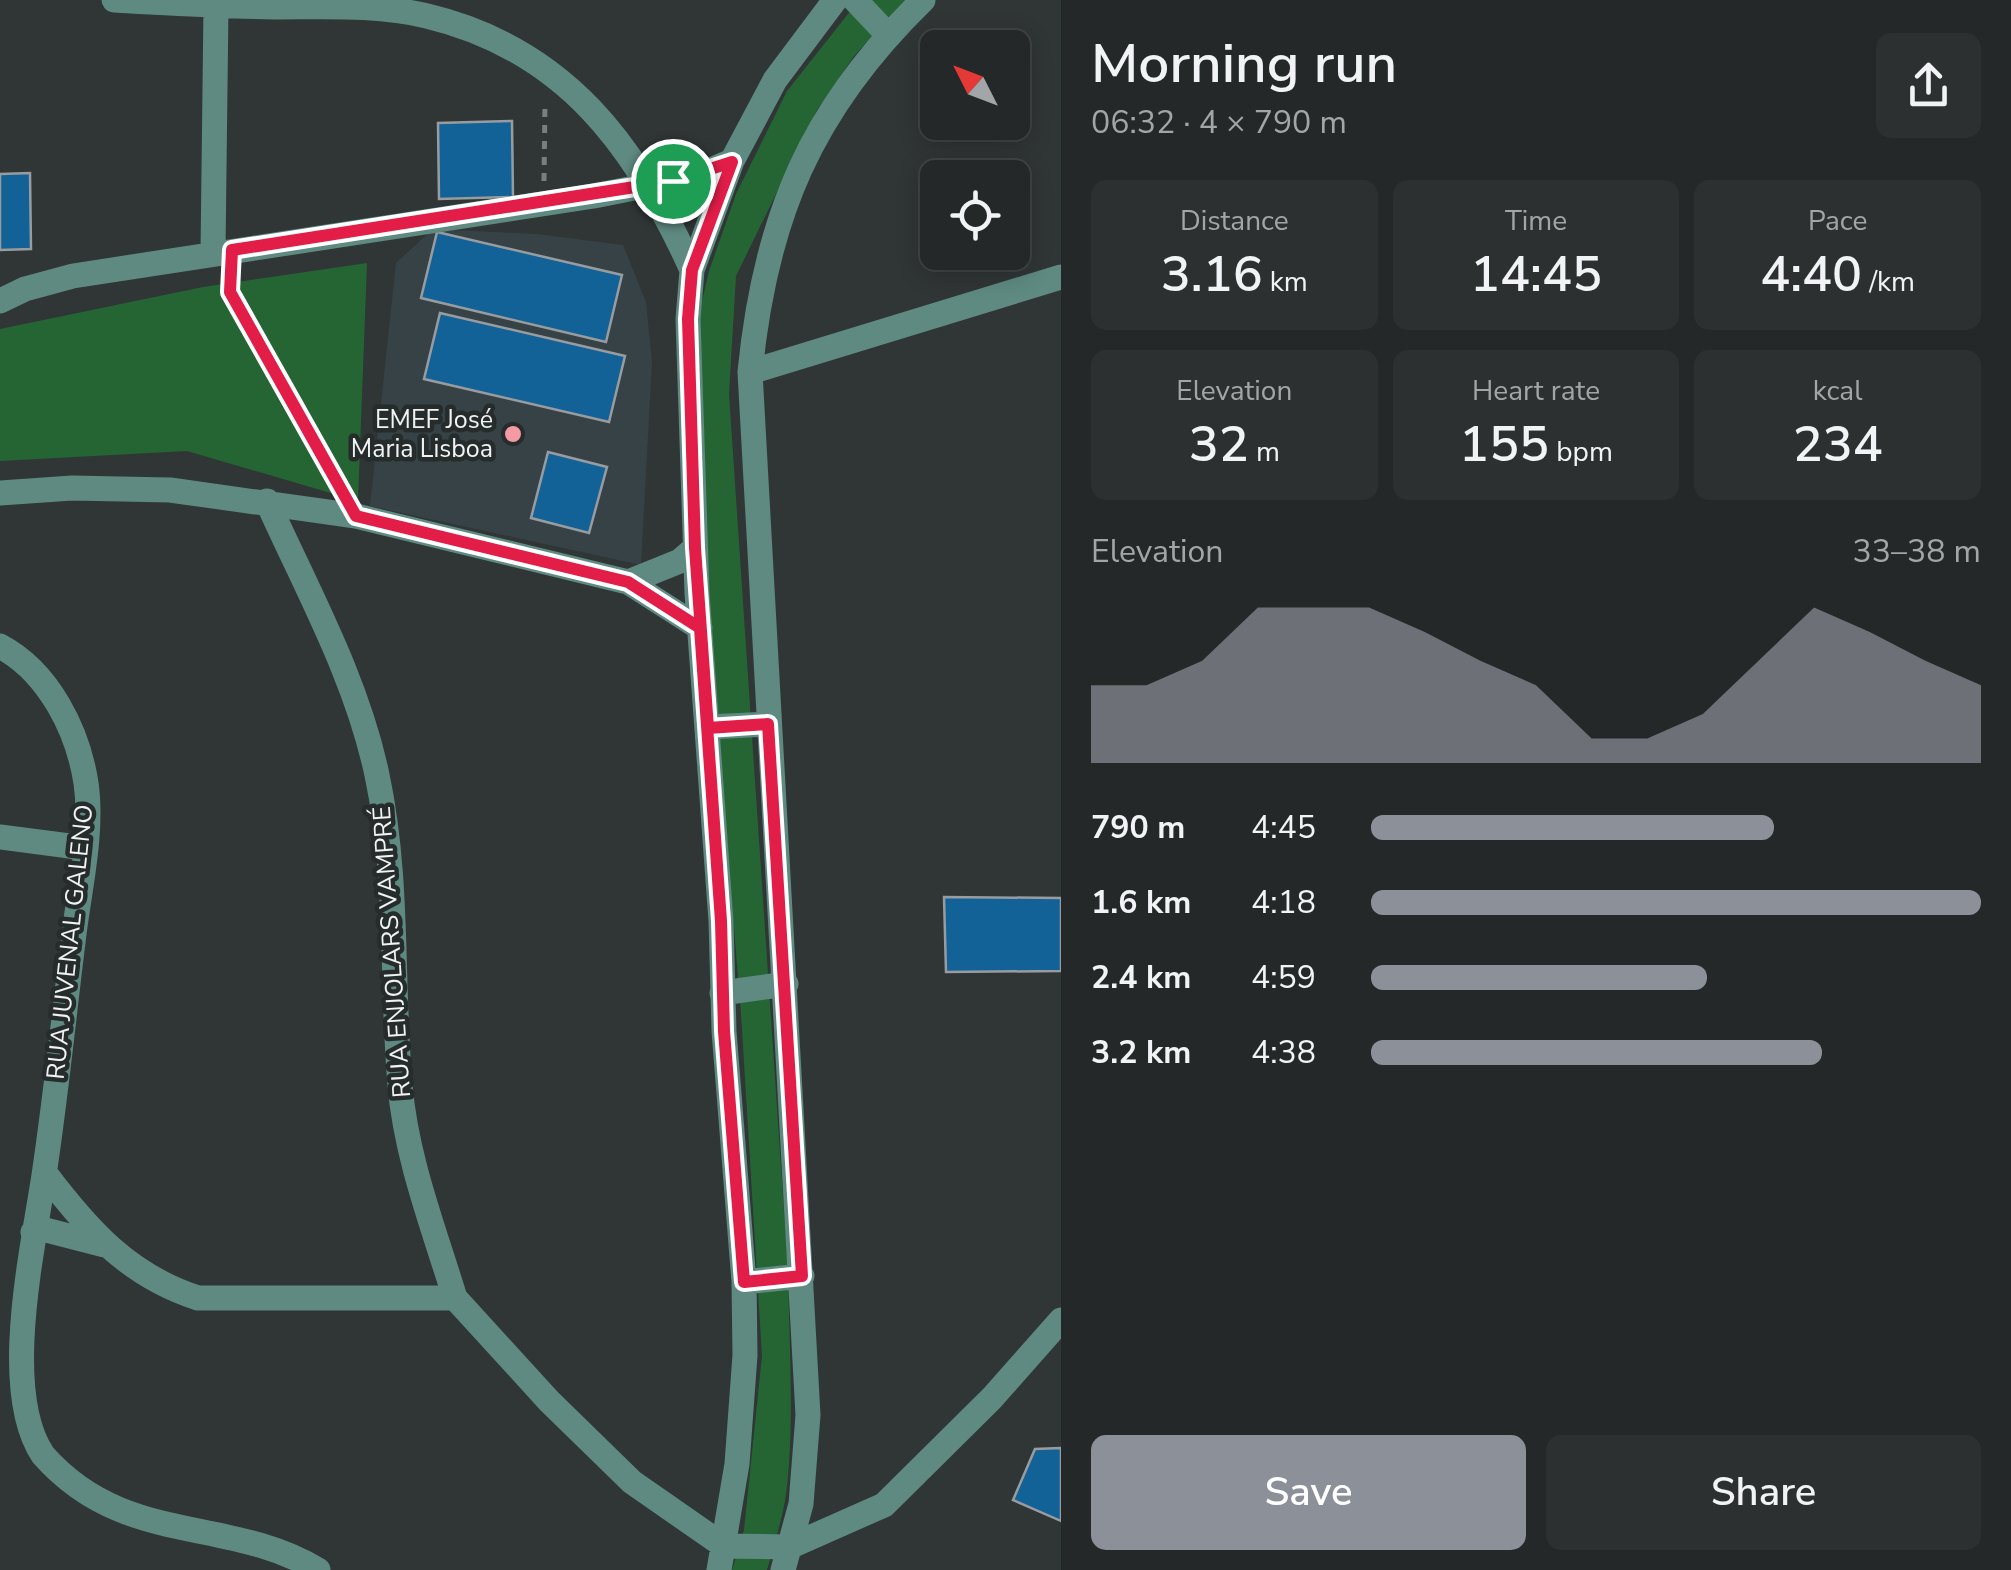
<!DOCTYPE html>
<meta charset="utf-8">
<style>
body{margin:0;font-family:"Nunito Sans",sans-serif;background:#2c3030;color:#f1f3f6;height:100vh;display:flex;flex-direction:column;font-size:38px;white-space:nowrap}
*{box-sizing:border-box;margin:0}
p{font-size:32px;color:#a3a6a8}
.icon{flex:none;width:55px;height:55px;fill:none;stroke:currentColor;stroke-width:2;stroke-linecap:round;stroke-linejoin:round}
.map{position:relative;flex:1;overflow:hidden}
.panel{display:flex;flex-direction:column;background:#242828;width:950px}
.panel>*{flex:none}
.needle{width:65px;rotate:312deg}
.controls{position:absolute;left:920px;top:30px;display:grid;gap:20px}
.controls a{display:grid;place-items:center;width:110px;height:110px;border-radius:15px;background:#242828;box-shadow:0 5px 25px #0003,0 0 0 2px #414445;font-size:50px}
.pin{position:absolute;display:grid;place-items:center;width:85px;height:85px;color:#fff;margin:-42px;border:5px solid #fff;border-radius:50%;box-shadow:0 2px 10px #0007}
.round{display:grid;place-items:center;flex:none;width:105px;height:105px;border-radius:15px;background:#2c3030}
.headline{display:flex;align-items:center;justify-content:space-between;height:170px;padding:0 30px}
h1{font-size:55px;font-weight:600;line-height:75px}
.figures{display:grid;grid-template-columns:repeat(3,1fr);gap:15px;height:170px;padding:10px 30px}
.figures div{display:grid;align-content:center;border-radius:15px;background:#2c3030;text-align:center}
.figures b{font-size:50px;font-weight:600}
.figures small{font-size:28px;font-weight:400}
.figures p{font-size:28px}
.chart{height:280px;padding:20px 30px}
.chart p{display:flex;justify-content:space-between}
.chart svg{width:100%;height:180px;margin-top:10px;fill:#8c9099;opacity:.7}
.cta{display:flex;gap:20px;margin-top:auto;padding:20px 30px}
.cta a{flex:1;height:115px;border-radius:15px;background:#8c9099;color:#fff;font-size:40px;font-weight:600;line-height:115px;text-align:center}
.cta a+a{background:#2c3030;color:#f1f3f6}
ul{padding:0 30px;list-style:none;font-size:32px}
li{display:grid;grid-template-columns:160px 120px 1fr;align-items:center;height:75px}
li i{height:25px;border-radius:12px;background:#8c9099}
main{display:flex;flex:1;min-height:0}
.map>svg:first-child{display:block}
.built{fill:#364245}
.green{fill:#256534}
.building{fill:#126297;stroke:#989c9f;stroke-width:2.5}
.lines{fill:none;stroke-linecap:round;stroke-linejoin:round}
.path{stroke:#7a7e7f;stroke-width:5;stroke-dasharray:8 8;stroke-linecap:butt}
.minor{stroke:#5e8a81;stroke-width:25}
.route-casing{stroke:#fff;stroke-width:20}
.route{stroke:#e11d48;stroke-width:12}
.poi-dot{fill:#f49aa5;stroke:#262b2c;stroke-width:4}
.labels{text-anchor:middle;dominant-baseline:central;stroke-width:9;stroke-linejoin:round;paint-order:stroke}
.poi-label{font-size:25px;fill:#f0f3f4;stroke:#262b2c;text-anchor:end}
.street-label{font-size:25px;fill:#f0f3f4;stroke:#262b2c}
</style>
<main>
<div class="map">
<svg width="1061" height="1570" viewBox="0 0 1061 1570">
<rect width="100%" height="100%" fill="#303536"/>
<!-- built -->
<path class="built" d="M433,229L537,234L623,245L646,302L652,362L641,565L370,506L396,263Z"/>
<!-- green -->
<path class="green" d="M859,0H906L854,56L817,110L736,276L729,394L788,1271C789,1343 795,1424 786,1495C782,1520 774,1546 767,1570H732L744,1530L762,1356L741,1014L707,595L694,336L709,271L736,194L787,91Z
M367,263L358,501L187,451L0,461V329L203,287Z"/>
<!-- building -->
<path class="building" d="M512,121L513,197L439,199L438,123Z
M30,173L31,249L0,250V174Z
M437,232L622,275L606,342L421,298Z
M440,313L625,356L609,422L424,379Z
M548,452L607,467L589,533L531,518Z
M944,897L1061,898V971L946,972Z
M1061,1448V1521L1013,1500L1035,1449Z"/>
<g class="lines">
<!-- path -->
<path class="path" d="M544,181L545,102
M230,274V292L341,488"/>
<!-- minor -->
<path class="minor" d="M114,0C168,3 221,6 275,7C325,7 378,4 427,16C566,49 637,148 692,270
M855,0L889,36
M213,252L216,6
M0,301L25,289L73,276L594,196L699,175L732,161
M750,372L1061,277
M0,493L72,488L170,490L356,516L628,582L700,628
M267,501C307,590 357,679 377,775C399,878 391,981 400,1085C406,1158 434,1229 455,1298
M628,582L680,561L695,548
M0,646C49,672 78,731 86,783C93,831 80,886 74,934C64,1014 56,1095 44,1175C33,1249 0,1391 43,1455C124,1547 226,1515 318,1570
M708,727L767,724
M0,837L85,848
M722,993L786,984
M45,1173C88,1230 129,1276 198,1298H455L549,1401L632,1482L724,1546L789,1547L884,1505L992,1398L1061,1320
M33,1232L42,1229L104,1245
M744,1282L802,1276
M719,1570L737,1464L745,1355L744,1282L724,1031L721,921L697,593L688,319L692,270L732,161L775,80L835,0
M783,1570L801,1504L808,1415L750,372C765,218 811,109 923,0"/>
</g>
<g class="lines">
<defs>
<path id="route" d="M673,181L232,250L230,292L356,516L628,582L700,628L721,921L724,1031L744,1282L802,1276L768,724L708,728L695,548L688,319L692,270L732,162L673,181"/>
</defs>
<!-- route casing -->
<use href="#route" class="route-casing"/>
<!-- route -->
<use href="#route" class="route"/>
</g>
<!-- markers -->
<circle class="poi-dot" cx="513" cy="434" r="10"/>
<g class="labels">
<!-- poi labels -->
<g class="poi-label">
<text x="493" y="420">EMEF José<tspan x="493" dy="29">Maria Lisboa</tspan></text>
</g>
<!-- street labels -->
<g class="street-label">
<text transform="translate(70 942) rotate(-84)">RUA JUVENAL GALENO</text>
<text transform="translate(392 952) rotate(-94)">RUA ENJOLARS VAMPRÉ</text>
</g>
</g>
</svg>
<div class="controls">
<a><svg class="needle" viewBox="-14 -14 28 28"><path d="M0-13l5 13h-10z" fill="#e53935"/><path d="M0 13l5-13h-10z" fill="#a3a6a8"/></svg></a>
<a><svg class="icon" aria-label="locate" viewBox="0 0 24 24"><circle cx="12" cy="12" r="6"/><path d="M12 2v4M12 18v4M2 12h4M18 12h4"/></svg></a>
</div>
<div class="pin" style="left:673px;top:181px;background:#1e9e55"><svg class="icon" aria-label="arrive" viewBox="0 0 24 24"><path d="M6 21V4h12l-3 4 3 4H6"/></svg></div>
</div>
<section class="panel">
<div class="headline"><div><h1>Morning run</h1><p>06:32 · 4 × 790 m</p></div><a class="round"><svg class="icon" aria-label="share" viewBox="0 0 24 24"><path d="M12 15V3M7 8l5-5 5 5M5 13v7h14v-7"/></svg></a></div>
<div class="figures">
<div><p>Distance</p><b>3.16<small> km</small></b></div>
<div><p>Time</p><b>14:45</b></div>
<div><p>Pace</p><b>4:40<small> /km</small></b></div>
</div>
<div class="figures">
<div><p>Elevation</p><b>32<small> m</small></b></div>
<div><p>Heart rate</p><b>155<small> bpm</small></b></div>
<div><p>kcal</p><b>234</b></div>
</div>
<div class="chart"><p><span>Elevation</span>33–38 m</p>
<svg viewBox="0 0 160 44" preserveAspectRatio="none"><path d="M0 44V25L10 25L20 19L30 6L40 6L50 6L60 12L70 19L80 25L90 38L100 38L110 32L120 19L130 6L140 12L150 19L160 25V44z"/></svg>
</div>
<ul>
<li><b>790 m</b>4:45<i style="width:66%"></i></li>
<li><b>1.6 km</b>4:18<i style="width:100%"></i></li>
<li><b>2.4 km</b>4:59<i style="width:55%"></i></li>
<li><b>3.2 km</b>4:38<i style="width:74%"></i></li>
</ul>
<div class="cta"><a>Save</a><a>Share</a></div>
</section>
</main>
